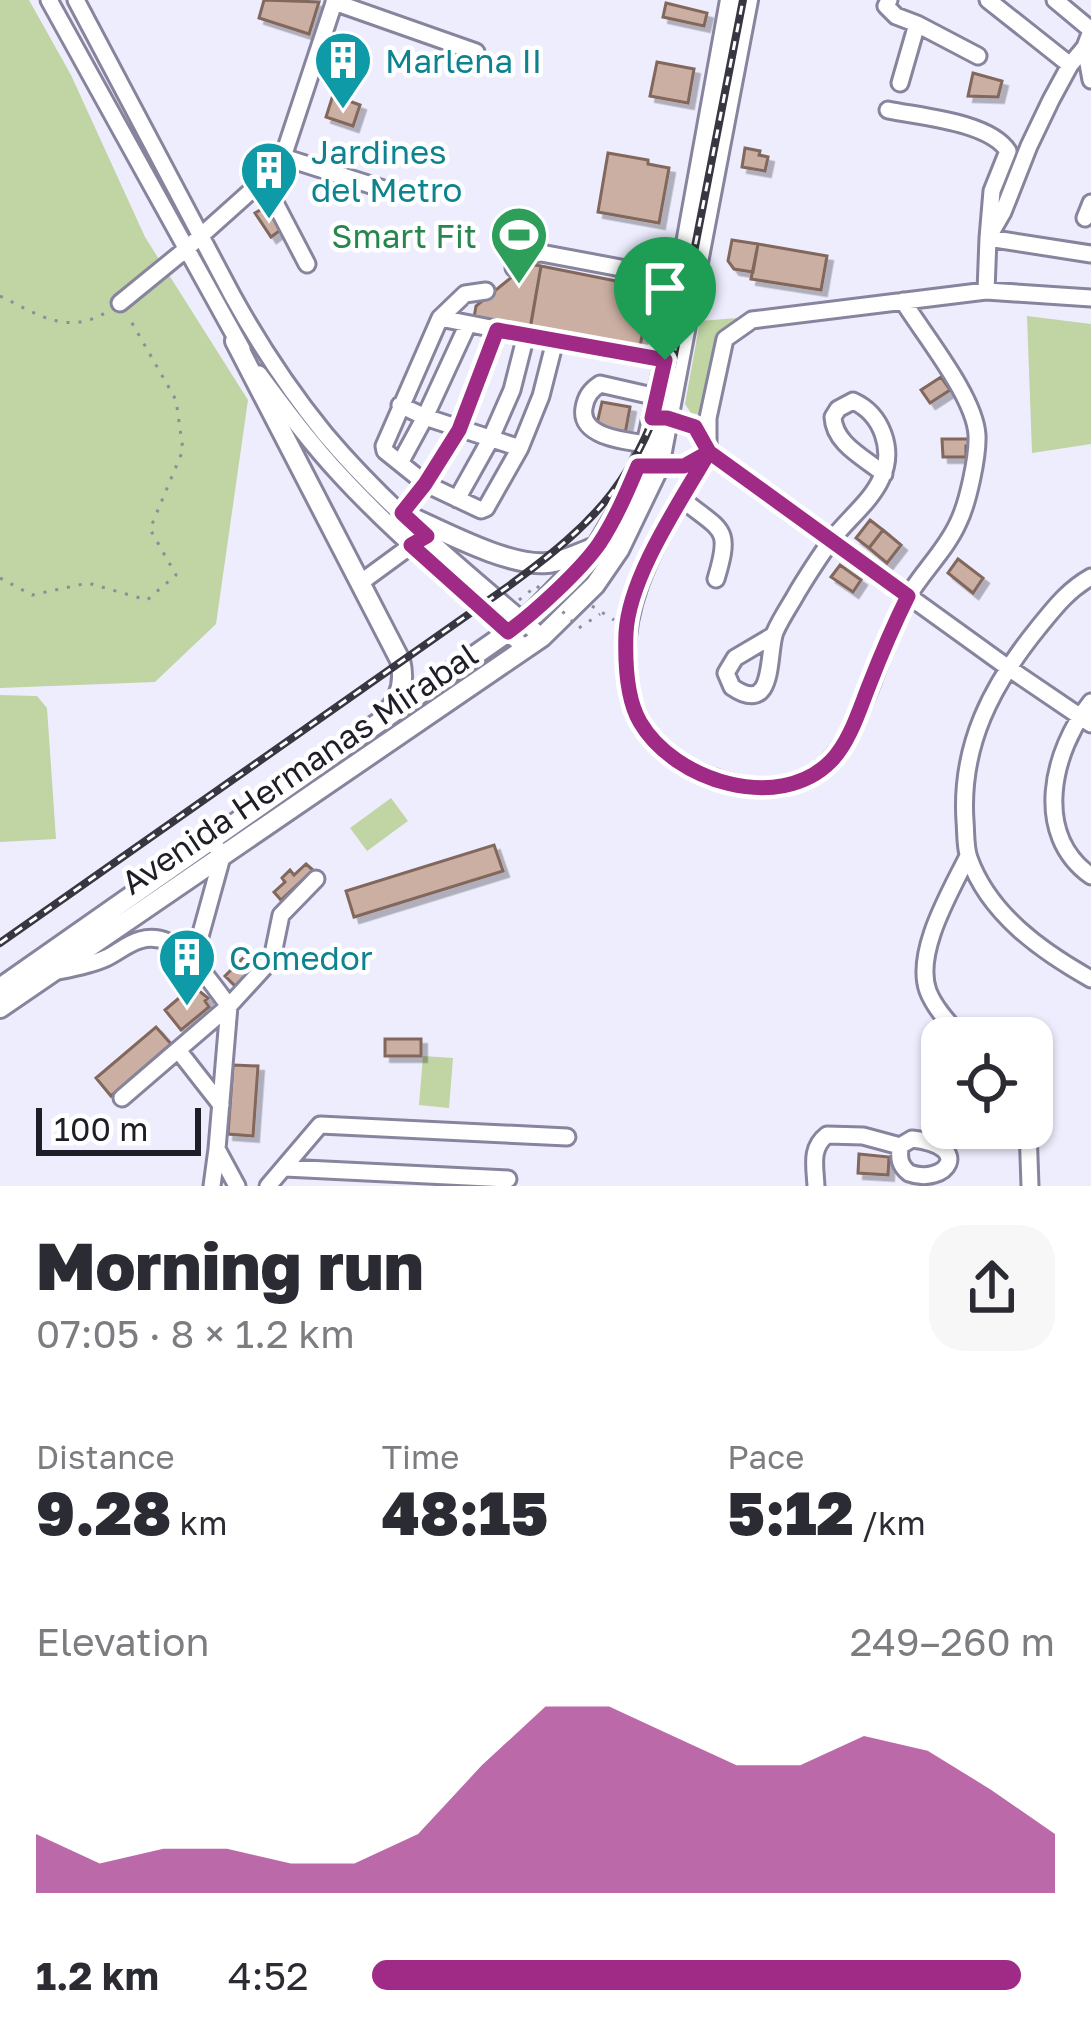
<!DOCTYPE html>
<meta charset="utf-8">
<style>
body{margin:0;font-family:"Golos Text",sans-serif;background:#f7f7f7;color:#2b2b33;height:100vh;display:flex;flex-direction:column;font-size:45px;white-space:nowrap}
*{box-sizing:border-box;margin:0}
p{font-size:39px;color:#7c7c81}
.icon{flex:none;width:66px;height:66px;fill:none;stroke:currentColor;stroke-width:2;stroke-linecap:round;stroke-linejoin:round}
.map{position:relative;height:1186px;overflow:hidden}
.details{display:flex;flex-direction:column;background:#fff;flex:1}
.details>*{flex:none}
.fabs{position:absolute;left:921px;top:1017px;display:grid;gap:24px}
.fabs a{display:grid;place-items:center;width:132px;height:132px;border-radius:24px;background:#fff;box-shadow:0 3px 9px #0004;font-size:60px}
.scale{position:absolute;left:36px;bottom:30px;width:165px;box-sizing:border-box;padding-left:12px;border:6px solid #1f1e28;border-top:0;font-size:33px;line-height:42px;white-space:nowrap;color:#1f1e28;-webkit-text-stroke:9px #fff;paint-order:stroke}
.pin{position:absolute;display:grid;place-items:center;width:102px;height:102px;color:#fff;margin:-123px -51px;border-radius:50% 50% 50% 0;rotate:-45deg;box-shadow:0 0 12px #0007}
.pin .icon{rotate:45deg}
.round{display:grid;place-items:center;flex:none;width:126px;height:126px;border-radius:36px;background:#f7f7f7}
.head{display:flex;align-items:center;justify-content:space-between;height:204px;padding:0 36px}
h1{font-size:66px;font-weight:800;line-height:90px}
.metrics{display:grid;grid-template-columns:repeat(3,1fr);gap:18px;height:204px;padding:12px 36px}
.metrics div{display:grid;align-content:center}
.metrics b{font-size:60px;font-weight:800}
.metrics small{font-size:33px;font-weight:400}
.metrics p{font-size:33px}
.chart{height:336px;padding:24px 36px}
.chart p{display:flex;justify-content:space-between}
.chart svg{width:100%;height:216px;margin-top:12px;fill:#9f2b86;opacity:.7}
ul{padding:0 36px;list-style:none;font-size:39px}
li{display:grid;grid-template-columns:192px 144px 1fr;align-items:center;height:90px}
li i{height:30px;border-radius:15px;background:#9f2b86}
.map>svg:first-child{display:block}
.green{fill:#c0d4a4}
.building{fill:#ccafa3;stroke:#82675c;stroke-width:3;filter:url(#shadow)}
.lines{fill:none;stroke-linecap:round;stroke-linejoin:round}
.minor-casing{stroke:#87849d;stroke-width:21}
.major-casing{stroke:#87849d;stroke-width:24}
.path{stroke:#8d8c9a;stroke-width:3;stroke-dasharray:3 9;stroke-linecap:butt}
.minor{stroke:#fff;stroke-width:15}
.major{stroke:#fff;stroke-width:18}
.rail-casing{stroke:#373641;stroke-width:8}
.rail{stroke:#fff;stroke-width:3;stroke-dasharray:9;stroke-linecap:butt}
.path-bridge{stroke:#8d8c9a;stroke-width:3;stroke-dasharray:3 9;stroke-linecap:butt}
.route-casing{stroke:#fff;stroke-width:24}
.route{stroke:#9f2b86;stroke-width:15}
.labels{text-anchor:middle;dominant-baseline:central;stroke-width:9;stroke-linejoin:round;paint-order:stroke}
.culture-label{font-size:33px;fill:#0d838f;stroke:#fff;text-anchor:start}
.leisure-label{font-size:33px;fill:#27864d;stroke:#fff;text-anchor:end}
.street-label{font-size:33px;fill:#1f1e28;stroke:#fff}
</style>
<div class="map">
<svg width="1091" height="1186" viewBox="0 0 1091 1186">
<defs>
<filter id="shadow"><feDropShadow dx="5.5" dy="5.5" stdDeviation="0" flood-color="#0004"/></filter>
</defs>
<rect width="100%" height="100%" fill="#eeedfe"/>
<!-- green -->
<path class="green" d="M0,0H29L71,75L145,237L248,400L216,624L155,682L0,688Z
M1027,316L1091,324V444L1032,453Z
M750,317L736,325L705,413L701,415L691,413L685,404L700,321Z
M0,695L37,696L47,708L56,839L0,842Z
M391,798L408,821L367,851L350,828Z
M423,1056L453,1058L449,1108L419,1105Z"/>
<!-- building -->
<path class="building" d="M264,0L319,2L309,34L259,18Z
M666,3L707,13L704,26L663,17Z
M657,62L694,69L688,103L650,96Z
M973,73L1002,81L998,97L968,96Z
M333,95L360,105L353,126L326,117Z
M745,148L760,151L759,155L768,157L765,171L742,167Z
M608,153L648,160V164L669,168L659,223L598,212Z
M267,206L282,229L271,237L255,213Z
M732,240L758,244L753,272L734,269L728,261Z
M758,244L827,256L821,290L751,279Z
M528,264L541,266L529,334L473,323L476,306Z
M541,266L651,288L639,352L530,330Z
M941,377L950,390L930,403L921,390Z
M602,402L630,407L625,434L596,428Z
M942,439H970V446H966V457H943Z
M870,520L883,530L869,548L856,538Z
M883,530L901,545L887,563L869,548Z
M958,559L983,578L973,593L948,573Z
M840,565L861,580L853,592L831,577Z
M494,845L503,871L354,917L346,891Z
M306,864L313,870L281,900L274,892L285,882L282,878L290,870L294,875Z
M247,954L257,964L235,986L225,976Z
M193,986L208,998L205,1001L209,1007L181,1030L165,1010Z
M156,1027L171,1044L111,1096L96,1078Z
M385,1039H421V1056H385Z
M233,1065L258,1066L253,1136L228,1134Z
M859,1154L889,1157L888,1175L858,1173Z"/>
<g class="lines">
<defs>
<path id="minor" d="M49,0L242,349
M76,0L232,295C259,344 290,391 325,434C388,509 468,574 542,637
M889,0L886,6L896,16L917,24L900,83
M988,0L1070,65
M1055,0L1091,30
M334,2L476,52
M917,24L978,56
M1085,47L1091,80
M888,110C922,117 989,122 1008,151L992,191L988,238L1091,254
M283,157L396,193
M261,182L271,195L307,264
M1085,218L1091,203
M514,268L533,254L541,253L679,279
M986,291L988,238L1003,212L1029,146L1051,100L1070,65L1085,47L1091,31
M120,303L185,250L261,182L283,157L335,0
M440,318L465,294L486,291
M497,330L459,430L426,484L481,510L486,508L520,448
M259,374C285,409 311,444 341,476C398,538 464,591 526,649
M400,405L425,417L468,324
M657,418H667L695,427L709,452L1007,667L1091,724
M647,444C625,441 579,437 584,408C586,396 591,390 600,384L657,397
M708,446V418L725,339L752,320L986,291L1091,298
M709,452C667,527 609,606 631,696C640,730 662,754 693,769C730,786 769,795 807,777C862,751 877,649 907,598C922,572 946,550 958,523C968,503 978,456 977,435C975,397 924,335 903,301
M400,463L425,417L520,448L541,396L555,341
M650,466L684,467L706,453
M457,499L490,440L512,390L526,335L665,360
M682,499C722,532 732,526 716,579
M402,513L426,484L385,451L384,446L440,318L526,335
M1091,577C1068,590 1055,607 1038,628C992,685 960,745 965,821C966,832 965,847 969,858C989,914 1041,951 1091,979
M360,583L416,542
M774,635L735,658L726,673L732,687C776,717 767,653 775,632C781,618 791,604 798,591C809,573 821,554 834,537C849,518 871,501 881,479C895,450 882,414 853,401L838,409L833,417C834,444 865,458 884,474
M1091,702C1052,751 1032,834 1091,876
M193,962L222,857L213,841
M58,971C74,968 91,965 106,958C117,953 128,943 140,940C179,928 209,981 229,1006L272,959L281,915L316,879
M229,1006L217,1149L237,1186
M962,1038C950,1024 935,1009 928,991C914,952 951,891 968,856
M178,1050L221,1105
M122,1098L229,1006
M1028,1128L1030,1186
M912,1139C975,1146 946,1186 909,1173C899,1165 899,1158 900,1146Z
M285,1168L508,1179
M212,1186L217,1149
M268,1186L320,1125L567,1137
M816,1186C815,1166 810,1148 827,1135L863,1136L900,1146"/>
<path id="major" d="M235,341L400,660C405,680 401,699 385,714
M402,513C439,529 508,567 547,563C562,562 579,553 593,548
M0,988L508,632L534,611L597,546L621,506L645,451L665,360L730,0
M0,1008L542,637L595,585L619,550L659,467L748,0"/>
</defs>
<!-- minor casing -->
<use href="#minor" class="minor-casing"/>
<!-- major casing -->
<use href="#major" class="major-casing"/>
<!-- path -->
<path class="path" d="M0,296C39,315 68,337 110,310
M0,578L32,595L88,583L147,600L176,575L150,529L183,450L176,400L128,316
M519,600L535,587
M592,606L614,620
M579,628L600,614"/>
<!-- minor -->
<use href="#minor" class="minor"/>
<!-- major -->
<use href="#major" class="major"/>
<defs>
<path id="rail" d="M0,943L506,588C600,520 638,478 672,365L743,0"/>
</defs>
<!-- rail casing -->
<use href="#rail" class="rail-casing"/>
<!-- rail -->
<use href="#rail" class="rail"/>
<!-- path-bridge -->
<path class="path-bridge" d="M537,586L579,628"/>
</g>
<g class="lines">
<defs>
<path id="route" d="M665,360L497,330L459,430L425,484L402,513L427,536L411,545L508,632C535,612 580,571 599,544C615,520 627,492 638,466H684L709,452C681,501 629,576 626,633C625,661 626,698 640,722C674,781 779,814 831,761C849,743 859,711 868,688C880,657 893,626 908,596L709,452L695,427L667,418H652L665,360"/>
</defs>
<!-- route casing -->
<use href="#route" class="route-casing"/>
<!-- route -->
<use href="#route" class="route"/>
</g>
<!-- icons -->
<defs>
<symbol id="building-pin" viewBox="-11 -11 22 30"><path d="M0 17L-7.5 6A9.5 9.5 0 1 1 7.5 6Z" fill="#0f9aa8" stroke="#fff"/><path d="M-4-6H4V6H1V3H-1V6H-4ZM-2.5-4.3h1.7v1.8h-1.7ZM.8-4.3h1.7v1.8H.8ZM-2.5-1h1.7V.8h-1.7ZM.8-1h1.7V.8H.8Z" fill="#fff"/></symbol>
<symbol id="stadium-pin" viewBox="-11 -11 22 30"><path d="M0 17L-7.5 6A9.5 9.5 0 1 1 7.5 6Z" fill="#2e9e5b" stroke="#fff"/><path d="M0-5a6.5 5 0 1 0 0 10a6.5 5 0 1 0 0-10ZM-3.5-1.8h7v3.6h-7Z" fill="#fff"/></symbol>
</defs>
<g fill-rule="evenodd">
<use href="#building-pin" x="310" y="27" width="66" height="90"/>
<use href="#building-pin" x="236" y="137" width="66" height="90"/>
<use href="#stadium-pin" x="486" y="202" width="66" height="90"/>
<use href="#building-pin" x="154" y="924" width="66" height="90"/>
</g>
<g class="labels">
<!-- culture labels -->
<g class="culture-label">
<text x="385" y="60">Marlena II</text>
<text x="311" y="151">Jardines<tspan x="311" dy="38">del Metro</tspan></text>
<text x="229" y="957">Comedor</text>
</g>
<!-- leisure labels -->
<g class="leisure-label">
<text x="477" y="235">Smart Fit</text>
</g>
<!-- street labels -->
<g class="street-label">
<text transform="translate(299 768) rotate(-34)">Avenida Hermanas Mirabal</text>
</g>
</g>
</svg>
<div class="fabs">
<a><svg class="icon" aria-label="locate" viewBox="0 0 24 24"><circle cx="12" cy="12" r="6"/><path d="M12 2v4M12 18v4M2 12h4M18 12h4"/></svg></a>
</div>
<div class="scale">100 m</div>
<div class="pin" style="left:665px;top:360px;background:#1e9e55"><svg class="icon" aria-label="arrive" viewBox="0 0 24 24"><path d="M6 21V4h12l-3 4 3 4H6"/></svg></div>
</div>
<section class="details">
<div class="head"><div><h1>Morning run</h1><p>07:05 · 8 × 1.2 km</p></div><a class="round"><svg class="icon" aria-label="share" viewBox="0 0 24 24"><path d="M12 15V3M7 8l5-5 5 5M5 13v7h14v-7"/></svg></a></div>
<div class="metrics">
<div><p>Distance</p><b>9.28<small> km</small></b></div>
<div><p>Time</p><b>48:15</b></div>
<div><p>Pace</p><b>5:12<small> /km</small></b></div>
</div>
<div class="chart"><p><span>Elevation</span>249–260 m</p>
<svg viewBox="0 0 160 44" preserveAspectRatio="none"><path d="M0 44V32L10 38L20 35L30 35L40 38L50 38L60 32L70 18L80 6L90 6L100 12L110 18L120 18L130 12L140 15L150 23L160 32V44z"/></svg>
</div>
<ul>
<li><b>1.2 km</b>4:52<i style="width:95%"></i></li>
</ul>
</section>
